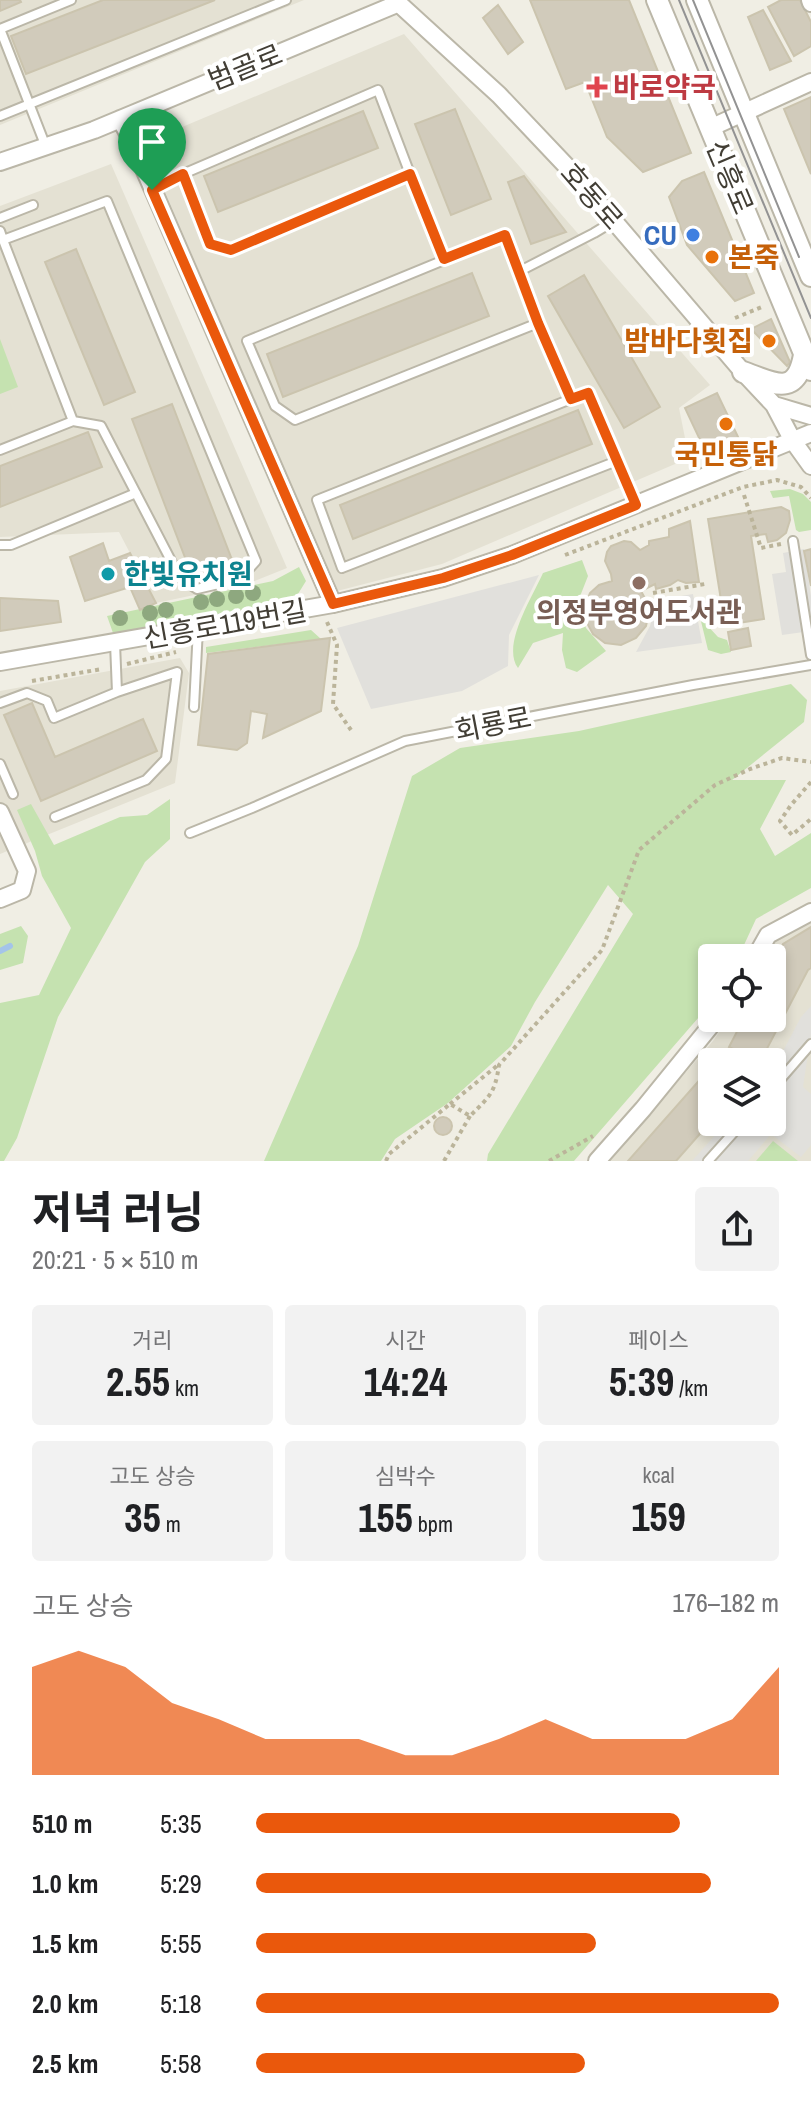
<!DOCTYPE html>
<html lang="ko">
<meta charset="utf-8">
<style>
body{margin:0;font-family:"Archivo Narrow","Noto Sans KR",sans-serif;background:#f2f2f2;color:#202124;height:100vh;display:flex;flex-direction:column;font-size:30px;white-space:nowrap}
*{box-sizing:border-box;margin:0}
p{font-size:26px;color:#757577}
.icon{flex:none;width:44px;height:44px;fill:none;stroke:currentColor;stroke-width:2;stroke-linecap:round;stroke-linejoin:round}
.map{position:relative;height:1161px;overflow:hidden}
.side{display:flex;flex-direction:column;background:#fff;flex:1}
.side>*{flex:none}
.buttons{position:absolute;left:698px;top:944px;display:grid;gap:16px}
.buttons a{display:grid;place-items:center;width:88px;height:88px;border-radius:8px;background:#fff;box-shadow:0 4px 12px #0003;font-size:40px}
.pin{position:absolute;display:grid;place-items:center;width:68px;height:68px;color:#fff;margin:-82px -34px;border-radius:50% 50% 50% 0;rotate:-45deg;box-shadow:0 0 8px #0007}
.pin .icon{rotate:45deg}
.round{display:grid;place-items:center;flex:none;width:84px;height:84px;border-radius:8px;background:#f2f2f2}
.headline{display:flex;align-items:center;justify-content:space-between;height:136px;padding:0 32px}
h1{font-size:44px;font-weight:700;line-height:60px}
.stats{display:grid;grid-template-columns:repeat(3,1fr);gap:12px;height:136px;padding:8px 32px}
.stats div{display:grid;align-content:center;border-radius:8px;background:#f2f2f2;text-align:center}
.stats b{font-size:40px;font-weight:700}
.stats small{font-size:22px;font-weight:400}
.stats p{font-size:22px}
.chart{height:224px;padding:16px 32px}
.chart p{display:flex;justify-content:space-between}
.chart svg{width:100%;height:144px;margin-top:8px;fill:#ea580c;opacity:.7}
ul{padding:0 32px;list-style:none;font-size:26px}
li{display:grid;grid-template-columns:128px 96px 1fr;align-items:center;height:60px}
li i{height:20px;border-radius:10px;background:#ea580c}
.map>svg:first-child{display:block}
.residential{fill:#e4e1d3;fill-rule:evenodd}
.green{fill:#c5e2b0}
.parking{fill:#e1e0dc}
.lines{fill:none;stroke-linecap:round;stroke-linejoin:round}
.stream{stroke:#a4c4e9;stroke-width:6}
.building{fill:#d1cbbb;stroke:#cbc4ae;stroke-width:2}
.service-casing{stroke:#bbb7a8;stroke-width:12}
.minor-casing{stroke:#bbb7a8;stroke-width:20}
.tertiary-casing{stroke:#bbb7a8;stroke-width:24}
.path{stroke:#bbb49a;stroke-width:4;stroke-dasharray:4 4;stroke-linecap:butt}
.service{stroke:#fff;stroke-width:8}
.minor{stroke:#fff;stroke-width:16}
.tertiary{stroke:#fff;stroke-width:20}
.tram{stroke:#939393;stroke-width:2}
.tree{fill:#8ea87f}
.route-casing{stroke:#fff;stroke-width:16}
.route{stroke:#ea580c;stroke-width:10}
.health-dot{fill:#e0444e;stroke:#fff;stroke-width:3}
.shop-dot{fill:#3f7fe0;stroke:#fff;stroke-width:3}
.food-dot{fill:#e8710a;stroke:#fff;stroke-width:3}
.culture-dot{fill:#0f9aa8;stroke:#fff;stroke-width:3}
.education-dot{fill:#8d6e63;stroke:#fff;stroke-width:3}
.labels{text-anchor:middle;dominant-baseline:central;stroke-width:8;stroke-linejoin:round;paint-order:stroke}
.street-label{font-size:28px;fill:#423e35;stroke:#fff}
.health-label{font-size:28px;font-weight:bold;fill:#be3a42;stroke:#fff;text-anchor:start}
.shop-label{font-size:28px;font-weight:bold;fill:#366cbe;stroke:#fff;text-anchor:end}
.food-label{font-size:28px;font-weight:bold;fill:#c56008;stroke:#fff;text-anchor:start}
.culture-label{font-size:28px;font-weight:bold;fill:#0d838f;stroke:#fff;text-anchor:start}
.education-label{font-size:28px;font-weight:bold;fill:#785e54;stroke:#fff}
</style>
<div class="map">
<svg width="811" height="1161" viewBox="0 0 811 1161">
<rect width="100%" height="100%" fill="#f0eee4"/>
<!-- residential -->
<path class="residential" d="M0,0H304L0,125Z
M404,34L710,385L679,408L689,458L442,564L337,591L144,143Z
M111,164L287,568L247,584L156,603L119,532L0,537V206Z
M180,658L189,673L175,783L0,854V691Z
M811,919V1161H609L713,1041L729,1018H772V958H764L774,940ZM712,1062H772V1122H712Z"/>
<!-- green -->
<path class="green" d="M0,339L18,387L0,394Z
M790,489L803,494L811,502V530L799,532L796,530L789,496L773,498L770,491Z
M582,560L588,576L577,604L586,628L606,651L577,672L566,668L562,650L563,633L533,643L518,668C501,645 533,596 543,573Z
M299,567L306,581L293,602L113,633L107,616L273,581Z
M705,604L706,624L718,637L727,640L731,652L721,654L708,650L697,605Z
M311,630L321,639L206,653V647Z
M791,684L807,700L804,722L732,780H786L760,829L775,856L811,833V888L756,919L738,958H712V1002L574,1161H487L488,1154L633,914L608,885L535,1002L511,1046L448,1103L395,1139L381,1161H264L358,946L412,776L460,748L579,731Z
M170,799V839L145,862L58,1017L17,1138L4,1161H0V1003L39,995L71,928L42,876L35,851L17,810L31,804L54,845L120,817L147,815Z
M21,926L28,936L23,963L0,970V934Z
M773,1141L798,1161H756Z"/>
<!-- parking -->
<path class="parking" d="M804,549L811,596V631L782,635L772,574L786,572L783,553Z
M539,575L509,635L508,666L462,691L371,709L337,628Z
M693,594L702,643L636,652L650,626L657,600Z
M811,1006V1034L803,1087L811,1094V1145L801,1157L771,1134L748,1161H692L727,1122H772V1072L801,1017Z"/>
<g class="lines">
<!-- stream -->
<path class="stream" d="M0,951L10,946"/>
</g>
<!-- building -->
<path class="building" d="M0,0H20L21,2L0,11Z
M103,0H215L26,74L11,36Z
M530,0H629L691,153L643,172L607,137L585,82L566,89Z
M781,0H800L811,22V46L794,56L768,7Z
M498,5L523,42L508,54L483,18Z
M763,10L791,61L770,70L748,17Z
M811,97V174L784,109Z
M455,109L491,199L451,215L415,124Z
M363,111L378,148L218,212L204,176Z
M704,172L754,293L735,301L687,245L669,197L682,181Z
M524,176L566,232L531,244L508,182Z
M76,249L135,392L104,405L45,262Z
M472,273L489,316L283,397L267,354Z
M584,275L660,407L624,428L548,296Z
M771,319L790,362L787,366L751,329Z
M717,393L740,441L708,457L685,408Z
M172,404L234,565L194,581L132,419Z
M578,410L592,444L353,539L340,505Z
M88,432L102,467L0,507V466Z
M781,507L789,511L790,520L786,533L777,540L768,542L766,534L751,536L764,619L725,625L708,519Z
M690,521L699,582L686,583L678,580L670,585L656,589L655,584L641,591L646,600L649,612L646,626L636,638L621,645L605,643L593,634L586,621L585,606L590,593L599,585L612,581L611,574L605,561L607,552L611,546L624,541L631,542L640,550L649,545V541L669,537V529Z
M103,543L109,561L130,553L156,603L140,610L130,587L85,601L70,557Z
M811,549V586L804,551Z
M0,598L58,601L61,622L0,631Z
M748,628L751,646L731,650L728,632Z
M330,638L321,711L263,738L267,714L251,711L247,743L237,750L198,745L208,654Z
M32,703L55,757L143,719L157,751L41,801L4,715Z
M811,927V968L808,970L760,1062L729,1047L744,1018H772V966L783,944Z
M712,1066V1120L676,1161H628Z
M434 1126a9 9 0 1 1 18 0a9 9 0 1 1-18 0Z"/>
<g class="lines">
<defs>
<path id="service" d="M0,29L46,147
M0,29L71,0
M0,116L286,0
M183,174L378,90L410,174
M152,190L183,174L210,244L231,250L410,174L444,259
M0,218L33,205
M0,231L3,240L73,421L101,426L180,578L197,589L240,579L256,561L107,201L3,240
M518,272L571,399L588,393L636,505
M538,323L295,420L275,406L247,341L505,235L518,272L594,233L614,221
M571,399L317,500L342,568L617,461
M0,450L73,421
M793,541L811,655
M0,545H11L136,493
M0,703L27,693L47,701L54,718L117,692
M194,707L198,628
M0,764L13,794
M55,817L146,780L166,759L177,672L117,692L115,643
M190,833L252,808L405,741L693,685L811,665
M772,1089L811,1044
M708,1161L743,1122"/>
<path id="minor" d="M395,0L499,95L572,172L743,372L774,405L793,441L811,466
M810,0L811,3
M120,119L131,139L333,604
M710,128L811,82
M0,162L94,130L399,3
M774,405L811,416
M0,662L333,604L443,578L512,555L811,433
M0,812L27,871L22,890L0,899
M755,958L768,935L811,912
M597,1161L643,1109L717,1018"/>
<path id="tertiary" d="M657,0L811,370
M697,0L811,276
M743,372C774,383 796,398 804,355"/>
</defs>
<!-- service casing -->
<use href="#service" class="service-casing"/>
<!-- minor casing -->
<use href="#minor" class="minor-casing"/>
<!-- tertiary casing -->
<use href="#tertiary" class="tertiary-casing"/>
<!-- path -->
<path class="path" d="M735,318L762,307
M744,495L761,548L781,544
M565,555L743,487L777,480L801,487L811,498
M653,593L705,584
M327,622L337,645L333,704L351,730
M127,664L176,652
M32,681L102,669
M811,782L791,805L780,821L792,835L811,819
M450,1104L498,1065
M386,1161L389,1154L450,1104L470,1116C490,1096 495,1093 499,1065L602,950L639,850L715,785L750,769L782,758L811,762
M444,1161L470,1116
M549,1161L593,1136"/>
<!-- service -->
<use href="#service" class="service"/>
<!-- minor -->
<use href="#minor" class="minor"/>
<!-- tertiary -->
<use href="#tertiary" class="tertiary"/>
<!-- tram -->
<path class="tram" d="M679,0L811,318
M693,0L799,257"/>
</g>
<!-- trees -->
<g class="tree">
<circle cx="253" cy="593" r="8"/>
<circle cx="236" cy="596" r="8"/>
<circle cx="217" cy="599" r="8"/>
<circle cx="201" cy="602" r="8"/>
<circle cx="166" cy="610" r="8"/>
<circle cx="150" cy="613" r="8"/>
<circle cx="120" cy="618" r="8"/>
</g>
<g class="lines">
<defs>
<path id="route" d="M183,174L210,244L231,250L410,174L444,259L505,235L538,323L571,399L588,393L636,505L512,555L443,578L333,604L152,190Z"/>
</defs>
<!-- route casing -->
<use href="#route" class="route-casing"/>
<!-- route -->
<use href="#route" class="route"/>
</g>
<!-- markers -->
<path class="health-dot" d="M593 75h8v8h8v8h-8v8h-8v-8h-8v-8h8z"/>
<circle class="shop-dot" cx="693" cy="235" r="8"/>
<g class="food-dot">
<circle cx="712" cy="257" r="8"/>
<circle cx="769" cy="341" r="8"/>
<circle cx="726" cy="424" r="8"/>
</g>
<circle class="culture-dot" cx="108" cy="574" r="8"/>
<circle class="education-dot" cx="639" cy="583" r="8"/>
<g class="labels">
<!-- street labels -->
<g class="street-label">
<text transform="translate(245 67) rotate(-22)">범골로</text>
<text transform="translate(730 177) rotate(67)">신흥로</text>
<text transform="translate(592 196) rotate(49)">호동로</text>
<text transform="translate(225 624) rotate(-10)">신흥로119번길</text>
<text transform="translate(493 724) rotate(-11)">회룡로</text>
</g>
<!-- health labels -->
<g class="health-label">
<text x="613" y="87">바로약국</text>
</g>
<!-- shop labels -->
<g class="shop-label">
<text x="677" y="235">CU</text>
</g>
<!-- food labels -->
<g class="food-label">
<text x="728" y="257">본죽</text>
<text x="753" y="341" text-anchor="end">밤바다횟집</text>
<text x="726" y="454" text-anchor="middle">국민통닭</text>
</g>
<!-- culture labels -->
<g class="culture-label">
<text x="124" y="574">한빛유치원</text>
</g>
<!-- education labels -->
<g class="education-label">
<text x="639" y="612">의정부영어도서관</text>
</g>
</g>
</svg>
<div class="buttons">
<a><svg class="icon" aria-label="locate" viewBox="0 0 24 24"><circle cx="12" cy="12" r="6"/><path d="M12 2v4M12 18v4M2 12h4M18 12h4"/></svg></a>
<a><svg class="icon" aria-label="layers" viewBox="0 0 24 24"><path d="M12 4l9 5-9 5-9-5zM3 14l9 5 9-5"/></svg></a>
</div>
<div class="pin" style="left:152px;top:190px;background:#1e9e55"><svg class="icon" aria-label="arrive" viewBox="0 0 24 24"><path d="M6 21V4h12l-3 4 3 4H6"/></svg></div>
</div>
<section class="side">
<div class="headline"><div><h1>저녁 러닝</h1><p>20:21 · 5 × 510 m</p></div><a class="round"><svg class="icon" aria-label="share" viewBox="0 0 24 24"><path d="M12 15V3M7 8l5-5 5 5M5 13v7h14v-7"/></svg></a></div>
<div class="stats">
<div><p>거리</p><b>2.55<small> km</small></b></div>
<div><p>시간</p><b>14:24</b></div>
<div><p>페이스</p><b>5:39<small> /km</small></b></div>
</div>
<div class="stats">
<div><p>고도 상승</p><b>35<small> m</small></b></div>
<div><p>심박수</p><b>155<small> bpm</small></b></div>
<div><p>kcal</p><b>159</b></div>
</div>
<div class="chart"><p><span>고도 상승</span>176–182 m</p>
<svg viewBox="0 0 160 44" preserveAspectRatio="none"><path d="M0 44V11L10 6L20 11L30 22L40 27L50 33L60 33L70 33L80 38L90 38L100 33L110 27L120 33L130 33L140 33L150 27L160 11V44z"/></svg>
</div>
<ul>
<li><b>510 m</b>5:35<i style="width:81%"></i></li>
<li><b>1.0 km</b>5:29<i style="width:87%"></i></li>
<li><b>1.5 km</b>5:55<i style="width:65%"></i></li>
<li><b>2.0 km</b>5:18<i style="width:100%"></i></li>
<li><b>2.5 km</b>5:58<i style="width:63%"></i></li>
</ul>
</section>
